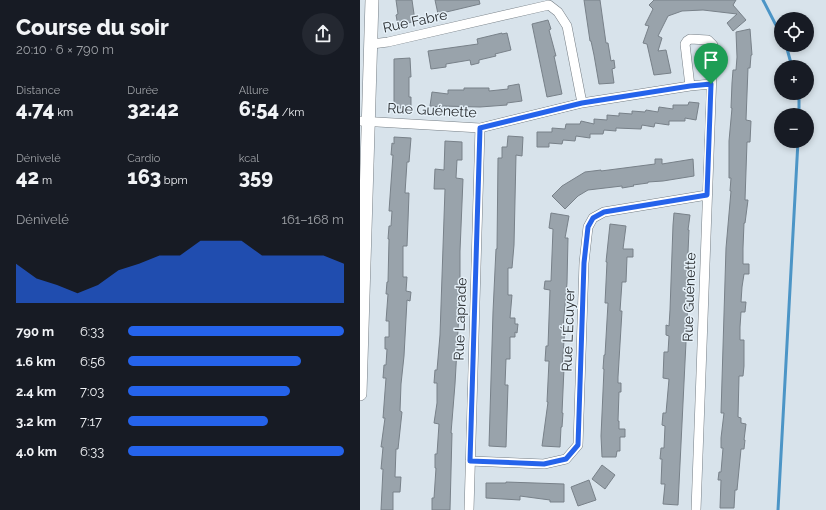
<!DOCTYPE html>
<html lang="fr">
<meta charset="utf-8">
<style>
body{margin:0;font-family:Raleway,sans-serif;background:#242831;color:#f1f3f6;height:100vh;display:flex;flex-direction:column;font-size:15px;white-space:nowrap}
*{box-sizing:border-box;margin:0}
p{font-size:13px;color:#9ea1a6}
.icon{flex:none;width:22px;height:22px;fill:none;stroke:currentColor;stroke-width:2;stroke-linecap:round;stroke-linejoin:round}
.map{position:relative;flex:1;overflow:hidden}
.drawer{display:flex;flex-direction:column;background:#171b24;width:360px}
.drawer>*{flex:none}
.buttons{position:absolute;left:414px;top:12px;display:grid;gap:8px}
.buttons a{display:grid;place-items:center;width:40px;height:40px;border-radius:50%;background:#171b24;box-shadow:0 2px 6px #0003;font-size:20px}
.pin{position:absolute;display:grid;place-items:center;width:34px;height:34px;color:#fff;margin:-41px -17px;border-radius:50% 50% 50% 0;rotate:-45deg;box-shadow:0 0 4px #0007}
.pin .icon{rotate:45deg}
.round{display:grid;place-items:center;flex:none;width:42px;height:42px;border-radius:21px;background:#242831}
.overview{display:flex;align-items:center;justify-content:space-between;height:68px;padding:0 16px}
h1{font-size:22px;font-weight:800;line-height:30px}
.figures{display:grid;grid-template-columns:repeat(3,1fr);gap:6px;height:68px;padding:4px 16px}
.figures div{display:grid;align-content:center}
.figures b{font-size:20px;font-weight:800}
.figures small{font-size:11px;font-weight:400}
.figures p{font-size:11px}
.chart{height:112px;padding:8px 16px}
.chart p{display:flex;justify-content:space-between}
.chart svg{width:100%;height:72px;margin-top:4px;fill:#2563eb;opacity:.7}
ul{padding:0 16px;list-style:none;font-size:13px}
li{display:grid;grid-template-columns:64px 48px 1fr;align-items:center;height:30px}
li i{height:10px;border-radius:5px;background:#2563eb}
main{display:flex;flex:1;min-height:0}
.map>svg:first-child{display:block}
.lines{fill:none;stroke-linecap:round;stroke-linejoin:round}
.stream{stroke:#4c95c6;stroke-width:3}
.building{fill:#99a3ab;stroke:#788189}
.street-casing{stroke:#767f86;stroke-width:10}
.secondary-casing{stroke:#767f86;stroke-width:14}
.street{stroke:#fff;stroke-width:9}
.secondary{stroke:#fff;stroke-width:13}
.route-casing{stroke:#fff;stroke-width:8}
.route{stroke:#2563eb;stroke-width:5}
.labels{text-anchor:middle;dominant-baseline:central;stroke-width:3;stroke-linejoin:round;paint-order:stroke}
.street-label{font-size:14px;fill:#282c2f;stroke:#e5f0f8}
</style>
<main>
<section class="drawer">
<div class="overview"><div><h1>Course du soir</h1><p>20:10 · 6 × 790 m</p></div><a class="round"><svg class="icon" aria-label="share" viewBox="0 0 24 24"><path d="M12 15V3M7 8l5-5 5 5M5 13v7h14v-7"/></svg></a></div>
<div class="figures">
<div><p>Distance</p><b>4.74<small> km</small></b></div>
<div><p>Durée</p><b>32:42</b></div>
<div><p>Allure</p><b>6:54<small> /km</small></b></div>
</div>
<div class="figures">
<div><p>Dénivelé</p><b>42<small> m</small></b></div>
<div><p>Cardio</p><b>163<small> bpm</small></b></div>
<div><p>kcal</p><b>359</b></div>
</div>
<div class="chart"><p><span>Dénivelé</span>161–168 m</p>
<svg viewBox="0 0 160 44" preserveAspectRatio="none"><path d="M0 44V20L10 29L20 33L30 38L40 33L50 24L60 20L70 15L80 15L90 6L100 6L110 6L120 15L130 15L140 15L150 15L160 20V44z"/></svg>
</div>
<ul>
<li><b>790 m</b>6:33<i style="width:100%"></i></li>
<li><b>1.6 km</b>6:56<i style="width:80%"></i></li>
<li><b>2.4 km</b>7:03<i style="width:75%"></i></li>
<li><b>3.2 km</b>7:17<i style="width:65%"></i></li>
<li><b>4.0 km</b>6:33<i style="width:100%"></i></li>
</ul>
</section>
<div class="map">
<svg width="466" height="510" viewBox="0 0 466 510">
<rect width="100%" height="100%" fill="#d8e3eb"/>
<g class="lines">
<!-- stream -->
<path class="stream" d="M403,0L421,35
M426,45L432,67
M439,115V93
M418,510L438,141"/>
</g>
<!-- building -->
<path class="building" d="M36,0H52L55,21L38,26L36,15L38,14Z
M75,0H119L120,4L78,14Z
M224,0H240L246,43H248L251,61L254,60L255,68L252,69L254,83L239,84L234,55L231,41H230Z
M294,0H376L373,5L386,20L373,31L367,23L377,14L343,10L322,11L308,16L298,36L302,38L298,51L306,50L311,73L294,75L287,44L283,43L289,26L285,25L293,9L289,5Z
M188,20L191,29L189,30L196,56H194L202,94L187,97L172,24Z
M390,29L392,55H391L390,68H388L386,120L391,121L390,142H387L385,200H388L385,223H384L383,248V264H389V274H384L382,287L381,302H386L385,312H381L380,327V340H384V366L383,376H379L378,417L381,418V423L386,424L384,440H385L384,449H381L377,490H375L374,508H360L361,480H358L359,472H361L363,448H361V438L364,413H361L366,248L371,191H370L371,178H369V141L372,108H371L372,83L373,70H376L377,57L376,32Z
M142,33V34L147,33L151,50L135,54L136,56L119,60V63L111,65L110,60L86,64V67L71,69L68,51L118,44L117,39Z
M50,58L51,77H49V97H51V108H34V59Z
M159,84L162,101L147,103V105L120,107L81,106V107L70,106L72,92L88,94V90H104V88H129V91L148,89V86Z
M329,102L339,103L336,120L325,118V121H309V125L295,123L294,127L282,125L281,129L256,128V131L244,130L243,134H230V138L216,136L215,141L203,140L202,144L189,143V147H177V132H192V128L205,129L206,124H220L221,121L234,124V119L247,120V115L259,116V113L272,114V111L285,112L286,110L298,112L299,107L313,109V105H328Z
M148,136L163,137L162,156L156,155L154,245L152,268H148V295H152L150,318H155V324H158L157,333L155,332V337H150V359H146L145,385H148L146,447L129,446L133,312L136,249H137L138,158H142V147H147Z
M34,137L51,138L49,162H47L45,193H49L48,221L47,246H43V277H47L46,291L51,292L50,301L47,300L44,356L41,384L40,411L42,412L38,449H36L35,477H41L40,492H33V510H21L23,469H21L23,447H21L25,418H23L26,378H23L24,365H26L27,349H25V337H29V321H26L28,294H26L27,282H28L29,239H28L29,226H31L32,211H29L33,155H31L32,143L34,144Z
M85,141L102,142V160H97L96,178L103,179L100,251V295L95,384L91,433H92L90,510H72V498H74L76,468H75V454H77L79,424L74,423L77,403V383H74L75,370H77L80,335L85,189H74L75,169L84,170Z
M295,159H302V164L333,159L334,176L303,181L288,182V183L273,185L274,186L262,188V186L228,190L218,196L205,209L192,196L202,186L225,172L241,170V171L295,164Z
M191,213L209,216L205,238H208L207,283L203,327H205L202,368H204L202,413H203L202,427H201L200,447L182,446L188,402H187L189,361H185L186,346H188L190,290L184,289L185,281H191L193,229L189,228Z
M314,213L330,215L328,230H329L327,275H328L326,300L328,301L318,505L303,504L305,484H301L302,459H300L301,448H304L305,426L302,425L303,413H306L309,379L303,378L304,352H308L309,336L306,335V325L309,326L310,310L313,225Z
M250,224L266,226L263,249H273V257H267L266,282H262L260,311H262L258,377V383H261V392H259L258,421H259V429H265V437H260V451H257L256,457H242L241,436L244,369H243L244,355H245L248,303H245L247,262H246Z
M242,465L255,475L245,489L232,479Z
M229,480L236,500L218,506L211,487Z
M146,482L204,484V502H190V500L160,496V500L126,498V483H146Z"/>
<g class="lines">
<defs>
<path id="street" d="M12,44L28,42L189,5L198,12L207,26L222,103
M330,86L325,44L327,41L330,39L348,40L353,45L336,510
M0,121L120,128L222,103L330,86L351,84
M110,461L184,464L206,459L218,445L224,263L228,227L233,218L244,212L347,195
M109,510L120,128"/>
<path id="secondary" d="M0,394L12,0"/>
</defs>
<!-- street casing -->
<use href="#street" class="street-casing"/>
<!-- secondary casing -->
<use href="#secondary" class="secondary-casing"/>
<!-- street -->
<use href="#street" class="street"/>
<!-- secondary -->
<use href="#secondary" class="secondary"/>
</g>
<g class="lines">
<defs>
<path id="route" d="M351,84L347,195L244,212L233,218L228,227L224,263L218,445L206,459L184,464L110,461L120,128L222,103L330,86Z"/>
</defs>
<!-- route casing -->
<use href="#route" class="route-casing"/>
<!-- route -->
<use href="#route" class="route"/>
</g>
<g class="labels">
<!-- street labels -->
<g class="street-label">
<text transform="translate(55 21) rotate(-12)">Rue Fabre</text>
<text transform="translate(72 110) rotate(3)">Rue Guénette</text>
<text transform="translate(329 297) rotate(-88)">Rue Guénette</text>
<text transform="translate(100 319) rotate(-88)">Rue Laprade</text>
<text transform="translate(208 330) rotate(-88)">Rue L'Écuyer</text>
</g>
</g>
</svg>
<div class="buttons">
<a><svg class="icon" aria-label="locate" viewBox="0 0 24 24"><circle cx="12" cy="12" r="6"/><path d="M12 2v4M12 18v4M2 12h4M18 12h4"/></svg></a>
<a>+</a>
<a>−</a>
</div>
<div class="pin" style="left:351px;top:84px;background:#1e9e55"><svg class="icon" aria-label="arrive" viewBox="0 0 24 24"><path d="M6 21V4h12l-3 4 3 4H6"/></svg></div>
</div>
</main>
